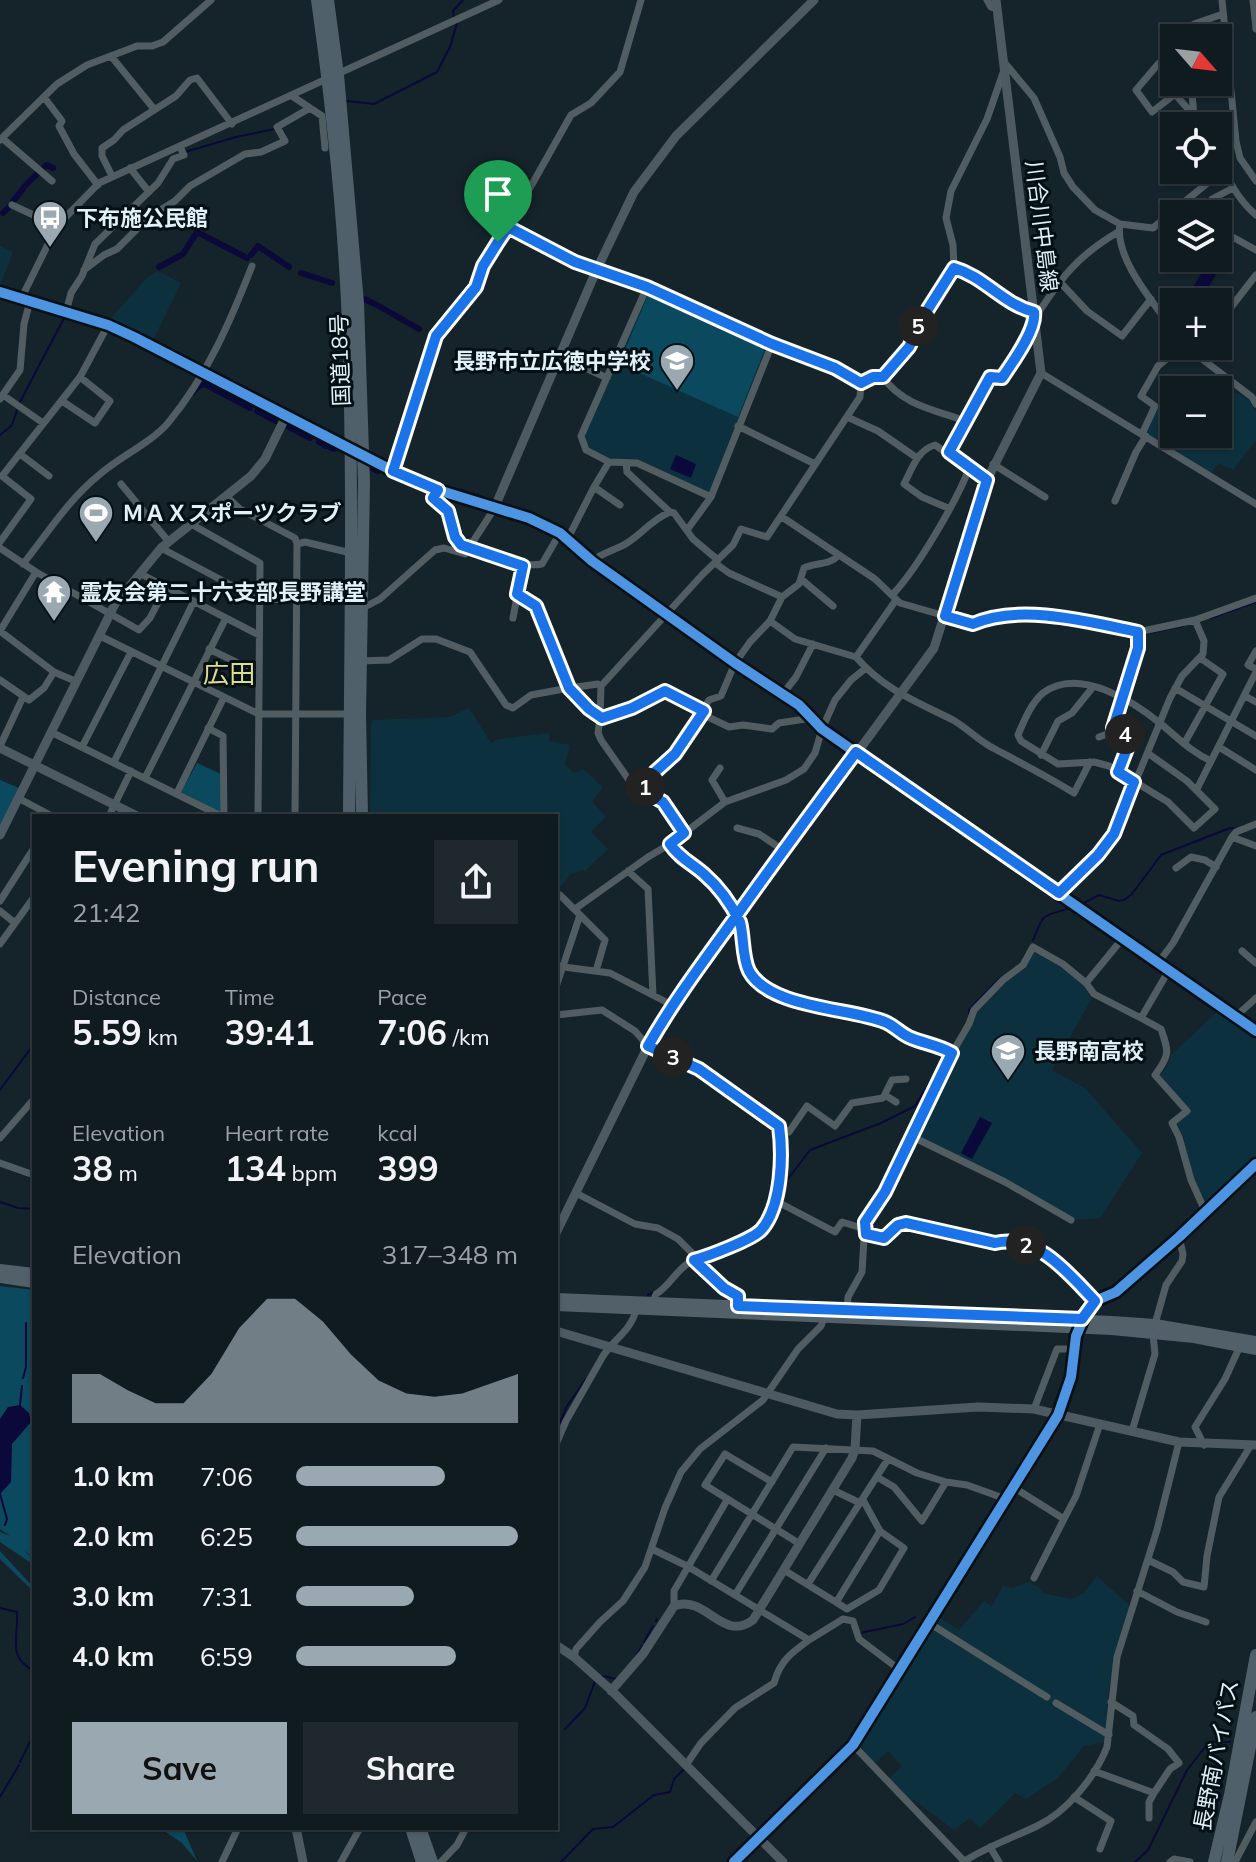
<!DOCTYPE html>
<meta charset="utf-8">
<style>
body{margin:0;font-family:Mulish,"Noto Sans JP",sans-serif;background:#1e282d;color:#f1f3f6;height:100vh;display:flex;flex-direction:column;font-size:30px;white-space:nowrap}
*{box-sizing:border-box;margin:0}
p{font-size:26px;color:#9ca1a5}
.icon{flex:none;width:44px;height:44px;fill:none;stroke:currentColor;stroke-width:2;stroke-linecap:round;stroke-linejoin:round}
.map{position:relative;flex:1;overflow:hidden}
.details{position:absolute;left:32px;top:814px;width:526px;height:1016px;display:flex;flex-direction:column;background:#101b20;border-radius:0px;box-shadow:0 2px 6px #0004,0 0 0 2px #30393e}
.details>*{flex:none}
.needle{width:52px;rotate:118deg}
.buttons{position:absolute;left:1160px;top:24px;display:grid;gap:16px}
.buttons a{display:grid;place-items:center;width:72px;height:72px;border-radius:0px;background:#101b20;box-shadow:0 2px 6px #0004,0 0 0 2px #30393e;font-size:40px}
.pin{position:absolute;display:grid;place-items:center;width:68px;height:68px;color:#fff;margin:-82px -34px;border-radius:50% 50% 50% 0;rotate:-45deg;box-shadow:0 0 8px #0007}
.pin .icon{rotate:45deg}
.km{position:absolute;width:40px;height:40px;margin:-20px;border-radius:50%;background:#222;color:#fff;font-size:22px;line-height:40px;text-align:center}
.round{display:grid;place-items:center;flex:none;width:84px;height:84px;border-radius:0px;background:#1e282d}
.overview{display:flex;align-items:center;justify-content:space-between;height:136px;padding:0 40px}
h1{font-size:44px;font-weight:700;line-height:60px}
.figures{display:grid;grid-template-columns:repeat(3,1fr);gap:12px;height:136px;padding:8px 40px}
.figures div{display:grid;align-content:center}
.figures b{font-size:34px;font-weight:700}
.figures small{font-size:22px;font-weight:400}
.figures p{font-size:22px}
.chart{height:224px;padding:16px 40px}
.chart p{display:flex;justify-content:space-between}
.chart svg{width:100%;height:144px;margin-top:8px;fill:#9aa9b1;opacity:.7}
.cta{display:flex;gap:16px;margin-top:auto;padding:16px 40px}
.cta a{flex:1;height:92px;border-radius:0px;background:#9aa9b1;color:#111;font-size:32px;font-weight:700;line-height:92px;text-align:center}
.cta a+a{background:#1e282d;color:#f1f3f6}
ul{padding:0 40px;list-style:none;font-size:26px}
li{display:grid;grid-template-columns:128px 96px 1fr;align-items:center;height:60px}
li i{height:20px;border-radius:10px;background:#9aa9b1}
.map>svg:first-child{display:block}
.built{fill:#0d303e}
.green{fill:#0b495f}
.water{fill:#0b083a}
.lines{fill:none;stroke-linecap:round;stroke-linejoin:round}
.stream{stroke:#0b083a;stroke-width:2}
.canal{stroke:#0b083a;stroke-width:6}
.street{stroke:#525d61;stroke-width:7}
.secondary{stroke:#4e5a61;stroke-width:9}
.primary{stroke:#52606a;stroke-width:10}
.highway{stroke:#50606a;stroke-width:12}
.cycleway-casing{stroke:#051015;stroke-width:15}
.cycleway{stroke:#4d94e3;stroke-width:10}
.route-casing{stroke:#fff;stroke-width:16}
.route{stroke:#1a73e8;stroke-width:10}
.labels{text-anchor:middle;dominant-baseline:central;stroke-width:6;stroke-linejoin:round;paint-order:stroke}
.poi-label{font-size:22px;font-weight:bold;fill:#e1f1f9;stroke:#051015;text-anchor:start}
.street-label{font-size:22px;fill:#e1f1f9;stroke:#051015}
.quarter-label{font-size:26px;fill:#dddd8e;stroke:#051015}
</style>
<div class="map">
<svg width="1256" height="1862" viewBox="0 0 1256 1862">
<rect width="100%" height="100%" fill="#15242b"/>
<!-- built -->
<path class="built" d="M0,246L13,252L0,285Z
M158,271L181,283L152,342L109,320L148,277Z
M647,291L768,346L710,493L638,460L609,459L588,447L583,438Z
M1174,373L1212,390H1174V434H1218V391L1237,393L1249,400L1256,412V440L1233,470L1218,463L1211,474L1145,433Z
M469,708L491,743L499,739L549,733V741L570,745L565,765L574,773L583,769L603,787L592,802L606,816L591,832L608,849L585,871L583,870L571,874L556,892V816H370L371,724L373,720L449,717Z
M1034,952L1078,977L1091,999L1052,1070L1086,1089L1142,1153L1100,1218L1076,1220L1033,1195L916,1137L952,1057L976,1013Z
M1218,1011L1256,1038V1159L1208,1206L1193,1178L1183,1135L1177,1125L1190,1110L1160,1075L1167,1067L1171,1055Z
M1097,1576L1130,1606L1114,1660L1108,1694L1106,1742L1084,1746L1058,1778L1026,1799L1015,1793L980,1828L970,1818L954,1830L914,1800L909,1803L888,1779L902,1766L888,1751L874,1764L857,1742L937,1616L959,1630L984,1601L992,1606L1003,1586L1013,1588L1028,1582L1039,1587L1043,1593L1071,1599L1084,1593Z"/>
<!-- green -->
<path class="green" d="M649,293L766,346L738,417L619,364Z
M197,763L221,774L222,813L181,792Z
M0,780L19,788L0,829Z
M0,1286L34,1290V1558L24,1550L34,1560V1565L0,1542V1532L10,1536L0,1529Z
M0,1551L34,1588V1592L0,1559Z
M160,1828H183L197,1861L182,1843Z"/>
<!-- water -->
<path class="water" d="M1218,254L1226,259L1204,294L1193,287L1211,258H1218Z
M676,455L696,464L691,478L670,469Z
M980,1117L992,1123L972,1159L961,1153Z
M20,1405L29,1413L31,1422L12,1444L11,1482L0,1494V1419L8,1407Z"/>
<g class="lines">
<!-- stream -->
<path class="stream" d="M454,17L453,11L463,0
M347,101L374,104L437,72L450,47L457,23
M185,152L236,137L275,129
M20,402L63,320
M0,435L12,425L17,410
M1211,618L1256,602
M1140,635L1183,626
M1082,904L1099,895L1119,901L1124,900L1132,894L1161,855L1230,828L1236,829
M1033,940C1045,911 1041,917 1071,908
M969,1015V1010L1000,978
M0,1090L34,1044
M781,1188L810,1150L881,1123L915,1106L947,1055
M0,1202L18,1208L34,1209
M763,1220L769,1208
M731,1241L747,1234
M648,1295L654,1292
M23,1378L26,1367V1323
M20,1405L22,1386
M556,1432L567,1406L586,1379
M0,1494L7,1519L5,1525
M0,1608L17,1612C19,1634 7,1656 31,1669L33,1736L20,1762
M656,1621L657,1619
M860,1633L903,1624L915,1617
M644,1642L653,1626
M637,1655L642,1646
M603,1676L616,1679
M565,1729L585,1708L595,1681
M0,1797L19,1765
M561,1862L593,1829L613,1827L654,1795L670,1792L674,1779L683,1770
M1135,1862L1148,1850L1187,1770L1209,1742H1230"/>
<!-- canal -->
<path class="canal" d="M42,169L47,165L53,168
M24,187L40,171
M13,201L23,189
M3,213L8,208
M251,255L258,246L289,267
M159,267L183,254L197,232L247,258
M301,273L332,283
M364,299L375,304
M377,305L419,329
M193,392L198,386L205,384L250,408
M257,411L276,421
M289,427L310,438
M319,442L326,446
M331,448L334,449
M370,467L378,471"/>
<!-- street -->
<path class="street" d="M987,0L991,7L996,8
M1222,0L1236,141L1240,158L1256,181
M1253,0L1256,29
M1191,38L1194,24L1223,14
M111,56L154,109
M1170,58L1175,94L1194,116
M1174,58L1159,63L1136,90L1152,112L1175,94
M1004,62L1034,98L1060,157L1064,173L1073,187L1095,210L1120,224
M1191,82L1194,116
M292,96L322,116L325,148
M44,97L62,121L59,126L74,154L98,185
M1182,126L1194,116L1202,126
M1174,132L1171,135L1174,140
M2,138L52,181
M0,140L57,84L87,65L137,46H152L163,42L211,0
M1218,157C1227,179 1238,200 1256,215
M130,168L149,192
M112,176L102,156V148L114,140L123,130L176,96L190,80L197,78L232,124
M12,205L57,226
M1199,214L1212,199L1233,188
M508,227L575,262L647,287L772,344L711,497L637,463L609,462L586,450L581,436L647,287
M1218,229L1256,250
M954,268C986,277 999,302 1034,312
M84,270L104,255L117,249L149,217L175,201L190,186L245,154L261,152L285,141L277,127L310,108
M1059,281L1087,311L1122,336L1151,299
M21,299L57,226L99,183L499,0
M66,312L71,293L82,276L95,244L158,183L173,159L184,155L180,147
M1035,318C1060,279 1077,256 1118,232
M1218,324L1256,275
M1174,331C1155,304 1114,259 1120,224L1153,228L1211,180L1225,174
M1185,346L1252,397L1256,404
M560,356L607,378
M1041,373L1256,504
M883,377C902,405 935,410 966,421
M861,383L873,377H883L909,347L928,309L954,268L953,245L946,218L951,191L987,119L1003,73
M3,395L43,423
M0,399L20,370L24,324L30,301
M62,401L95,423L110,401L80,377
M847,417L878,431L917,458
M738,426L815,464
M1142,434L1155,406L1141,396L1158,366L1182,346
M949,452L990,377L1002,378L1034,323
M20,454L49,476
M609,462L594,487L620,505
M626,463L627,472L670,512
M993,464L1045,497
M393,471L436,336L476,287L483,266L508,227L571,115L591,103L620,72L641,0
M121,484L169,542
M438,490L433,498L448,511L455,537L461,545C480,556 521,568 542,564L560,533L592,561L735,663L799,705L822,729L856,752
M226,496L240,509L295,538L297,544L295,816
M1115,501L1136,452L1146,436
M948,508L922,497L904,484C912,469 917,450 935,445L987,480
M782,517L875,579L900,603L973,624L993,615L1044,617L1084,620L1138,632L1195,620L1256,598
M191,524L260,563L258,816
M687,530L711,497
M568,538L594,487
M0,542L31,499L2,476L80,377L108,325
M297,544L305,542L351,553
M0,548L36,572L139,630L150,618L166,587
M161,548L259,600L296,599
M592,561C603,552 616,550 627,543C643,533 651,520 670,512L674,513L693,539L718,560
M715,563L729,573L782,597L799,584L804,568C816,562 829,566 839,555
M23,564C47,534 69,499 99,475C119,457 151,443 168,423C207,376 230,322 252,266
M36,572L0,631L54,672L75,681
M141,574L259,635
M801,579L833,606
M517,594L536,606L569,688L598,684L601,686
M893,594C917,569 956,502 969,469
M361,609L380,599L435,550L444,548L465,554L494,509
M513,618L523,566
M770,621L795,639L856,657L896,600
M100,636L259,714H349
M209,649L259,673
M1256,651L1248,665L1256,669
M856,657C883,689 917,702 953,720C967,728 979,741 993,748C1021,763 1048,777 1074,793L1090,762
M360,661L389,660L422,639H436L470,652L506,705L513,708L531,695L569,688L589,709L600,715
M0,680L29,700L44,688L54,672
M1175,688L1256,736
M782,695L796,677L813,644
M1245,696L1256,702
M704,711L665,691L632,708L600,718L601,686L702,575L733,545L741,529L767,537L860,397L861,383L835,368L772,344
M702,714L729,727L743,725L772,729L779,723L812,718
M600,718L598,733L601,740L629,780L663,802L684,833
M208,728L223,736L224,816
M1113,728L1129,736L1130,741L1118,772
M51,732L221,816
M1099,737L1110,733L1113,728L1138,648V632
M1184,744L1223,674L1200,658
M0,746L23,697
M82,747L131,652
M1219,747L1256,770
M1149,754L1187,781L1215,809L1194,828L1168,802L1109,766L1094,762L1058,764L1021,741L1018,735C1024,721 1031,703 1043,693C1078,666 1133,701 1161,724C1177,737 1191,752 1211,761
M1041,755L1058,721L1072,713L1093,687
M114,762L194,601
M720,768L712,780L725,802
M145,778L226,618
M1197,789L1256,672
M644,791L655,772L675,754L709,700L721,696L735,663L750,642L770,621L782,597
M177,793L224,697
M18,798L52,816
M109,816L131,771
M737,828L759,834L783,850
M1232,837L1236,832L1256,824
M670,844L681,858L706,875L729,901L740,922L751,974L765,986L816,1008L846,1011L884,1022L910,1038L935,1044L952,1053
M1176,868L1191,857L1205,860L1216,867
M628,871L648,889L653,995
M1059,893L1098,855L1114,834L1170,698L1182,676L1203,654L1204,641L1195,620
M556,899L560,895L605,940L596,971
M0,901L34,848
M575,909L648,857L670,844L725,802L786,780L804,769L815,753L822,729L835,700L851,680L866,668
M0,911L15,923
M0,944L34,897
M1242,951L1256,963
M1158,963L1173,943L1232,837L1256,846
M556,966L610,973L672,1005
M1169,970L1141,1018L1161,1029C1169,1052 1170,1055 1155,1075L1187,1111L1172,1123L1179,1137L1191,1180L1206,1213
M1086,983L1094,994L1141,1018
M556,987L580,915
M556,1015L602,1010L635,1031L648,1046L699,1069L779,1126C783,1156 783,1217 754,1234C735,1246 710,1251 692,1261C677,1268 670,1286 656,1294L653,1303
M1235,1017L1256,998
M885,1095L896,1102
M779,1126L789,1132L807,1106L835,1126L852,1103L883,1098L892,1080L906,1079
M913,1137L1005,1182L1071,1220
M0,1138L34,1099
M0,1163L34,1175
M576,1193L635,1224L658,1228L678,1239L698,1259
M776,1201L835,1232L842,1222L865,1229
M866,1234L884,1238L898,1225L906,1223L995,1243C1037,1233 1070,1275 1095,1301
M694,1260L724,1288L738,1296V1306
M847,1310L848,1297L862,1272L865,1222L885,1192L944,1074L948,1060L969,1024L974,1010L1003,980L1023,965L1033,947L1063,964L1086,983L1123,938
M1082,1319C1092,1299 1112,1295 1128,1281C1172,1243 1215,1205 1256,1164
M1155,1324L1166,1285L1182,1261L1183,1254L1179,1237
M1034,1409L1057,1349H1073
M1132,1431L1155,1354L1153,1334
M556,1444L566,1421L603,1356C614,1339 631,1331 636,1310
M1204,1445L1195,1427L1225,1379L1240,1346
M772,1482L725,1454L705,1485L800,1544
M946,1482L967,1485L1006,1499
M1013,1487L1064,1519L1076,1496L1100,1424
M833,1490L860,1503
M652,1549L687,1566L809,1640L843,1619L853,1621L859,1639L900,1670
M1148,1560L1173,1572L1183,1582L1204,1587L1207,1556L1219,1497L1251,1445
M784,1570L847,1609L879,1590L904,1548L880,1531L863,1500
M1034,1578L1064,1519
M711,1581L793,1447L873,1451L917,1473L946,1482L922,1521L894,1487L877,1477
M808,1584L888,1459
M1137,1591L1177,1612L1206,1622
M735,1595L826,1448
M837,1601L880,1531
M674,1606V1591L727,1500
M929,1623L1047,1697
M574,1657L576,1649L600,1622L623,1601L645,1567L665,1508L681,1472L700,1449L763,1400L798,1349L821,1326L824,1318
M1111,1702L1133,1716L1134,1725L1168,1749L1179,1763L1170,1769L1154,1793
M1056,1703L1109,1735
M853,1745L964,1861
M686,1765L701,1743L735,1708L774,1683C780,1661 791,1653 809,1640
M1094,1771L1154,1793L1149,1802V1818
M1074,1797L1111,1821L1100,1849
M990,1847L999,1862
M222,1862L238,1828
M341,1862L360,1828
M441,1862L457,1845L466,1828
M734,1862L853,1745L1058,1415
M963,1862C986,1847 1012,1838 1037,1826C1067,1812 1095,1777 1107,1747L1117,1657L1157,1530L1179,1442
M1170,1862L1174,1859L1190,1862
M1235,1862L1256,1822"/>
<!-- secondary -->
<path class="secondary" d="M0,292L108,325L134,337L393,471C448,494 507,507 560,533
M494,509L596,271L634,192L676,136L814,0
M0,748L137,816
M856,752L1256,1031
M0,835L115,604L161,548L251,476L265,459L286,416
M556,1233L648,1046L672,1005L934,648L987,480L1041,373L996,0
M556,1331L837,1414L857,1415L978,1407L1034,1409L1179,1442L1256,1445
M1058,1415L1071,1377L1073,1349L1081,1323
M556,1645L574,1657L611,1690L783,1862
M611,1691L643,1654L674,1606C706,1594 722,1643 753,1620L852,1458L855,1449L857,1415
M296,1828L303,1862"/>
<!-- primary -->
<path class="primary" d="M0,1269L34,1273
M0,1278L34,1283
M556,1298L1112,1321L1155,1324L1256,1341
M556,1306L1112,1330L1194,1338L1256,1350"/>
<!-- highway -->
<path class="highway" d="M317,0C331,99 342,201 347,301C354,473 350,645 349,816
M328,0L338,75L358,303L364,482L360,715L362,816
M411,1828L422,1862
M420,1828L432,1862
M1214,1862L1230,1795L1256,1655
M1227,1862L1256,1717"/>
<defs>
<path id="cycleway" d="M0,292L108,325L134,337L393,471L438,490L529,518L560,533L592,561L735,663L799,705L822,729L1256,1031
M734,1862L853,1745L1058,1415L1071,1377L1076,1336L1088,1308L1095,1301L1116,1292L1179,1237L1256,1164"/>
</defs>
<!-- cycleway casing -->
<use href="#cycleway" class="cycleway-casing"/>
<!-- cycleway -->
<use href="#cycleway" class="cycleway"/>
</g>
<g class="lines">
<defs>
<path id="route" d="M498,242L483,266L476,287L436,336L393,471L438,490L433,498L448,511L455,537L461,545L523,566L517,594L536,606L569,688L589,709L602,718L632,708L665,691L704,711L675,754L655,772L644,791L663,802L684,833L670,844C679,858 693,864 705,875C720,888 731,904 740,922C744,937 742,957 749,971C769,1008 850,1008 885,1022C895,1026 902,1035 911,1038C926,1044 938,1045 952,1053L885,1192L865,1222L866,1234L884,1238L898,1225L906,1223L995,1243C1037,1233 1069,1274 1095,1301L1082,1319L738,1306V1296L724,1288L694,1260C708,1256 754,1239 762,1229C782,1205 783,1155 779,1126L699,1069L648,1046C674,1000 706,958 737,915C776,860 816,806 856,752L1059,893L1098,855L1114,834L1134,782L1118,772L1130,741L1129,736L1113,728L1138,648V632C1090,622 1020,603 973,624L945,616L987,480L949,452L990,377L1002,378C1012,363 1037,329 1034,312C1001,303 985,277 954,268L928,309L909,347L883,377H873L861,383L835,368L772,344L647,287L575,262L508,227L498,242"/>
</defs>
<!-- route casing -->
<use href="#route" class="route-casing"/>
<!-- route -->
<use href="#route" class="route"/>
</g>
<!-- icons -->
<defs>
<symbol id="bus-pin" viewBox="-11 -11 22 30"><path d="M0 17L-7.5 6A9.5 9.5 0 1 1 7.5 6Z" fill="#9aa9b1" stroke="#051015"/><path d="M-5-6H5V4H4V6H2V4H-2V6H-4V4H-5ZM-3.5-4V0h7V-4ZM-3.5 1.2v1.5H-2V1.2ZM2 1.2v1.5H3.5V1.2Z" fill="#fff"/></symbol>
<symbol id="school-pin" viewBox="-11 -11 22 30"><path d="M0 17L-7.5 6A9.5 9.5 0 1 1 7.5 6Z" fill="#9aa9b1" stroke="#051015"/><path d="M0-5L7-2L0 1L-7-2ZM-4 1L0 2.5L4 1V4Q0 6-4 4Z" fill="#fff"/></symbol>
<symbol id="stadium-pin" viewBox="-11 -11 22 30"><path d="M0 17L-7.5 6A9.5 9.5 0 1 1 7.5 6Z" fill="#9aa9b1" stroke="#051015"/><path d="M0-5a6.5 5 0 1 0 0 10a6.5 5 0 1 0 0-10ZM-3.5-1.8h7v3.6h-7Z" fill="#fff"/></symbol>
<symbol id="temple-pin" viewBox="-11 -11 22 30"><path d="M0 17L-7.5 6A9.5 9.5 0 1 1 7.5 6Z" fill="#9aa9b1" stroke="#051015"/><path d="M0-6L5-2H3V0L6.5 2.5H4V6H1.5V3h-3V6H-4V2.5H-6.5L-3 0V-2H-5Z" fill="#fff"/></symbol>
</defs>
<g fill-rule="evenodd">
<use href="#bus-pin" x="30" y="198" width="40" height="54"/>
<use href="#school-pin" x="657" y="341" width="40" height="54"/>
<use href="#stadium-pin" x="76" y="493" width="40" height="54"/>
<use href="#temple-pin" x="34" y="572" width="40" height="54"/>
<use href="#school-pin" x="988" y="1031" width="40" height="54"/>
</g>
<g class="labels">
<!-- poi labels -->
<g class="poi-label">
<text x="76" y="218">下布施公民館</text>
<text x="651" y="361" text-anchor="end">長野市立広徳中学校</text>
<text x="122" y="513">ＭＡＸスポーツクラブ</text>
<text x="80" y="592">霊友会第二十六支部長野講堂</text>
<text x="1034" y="1051">長野南高校</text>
</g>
<!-- street labels -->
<g class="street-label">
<text transform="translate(1042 226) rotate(83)">川合川中島線</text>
<text transform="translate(340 360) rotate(-92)">国道18号</text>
<text transform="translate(1216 1755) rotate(-79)">長野南バイパス</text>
</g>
<!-- quarter labels -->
<g class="quarter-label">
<text x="229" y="673">広田</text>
</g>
</g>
</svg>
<div class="buttons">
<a><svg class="needle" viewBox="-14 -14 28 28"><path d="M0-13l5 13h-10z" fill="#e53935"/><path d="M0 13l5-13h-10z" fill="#9ca1a5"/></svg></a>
<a><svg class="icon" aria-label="locate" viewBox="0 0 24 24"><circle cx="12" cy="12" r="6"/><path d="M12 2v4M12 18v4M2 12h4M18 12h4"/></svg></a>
<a><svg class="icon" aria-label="layers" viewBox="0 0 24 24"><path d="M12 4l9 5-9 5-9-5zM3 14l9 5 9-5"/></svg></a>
<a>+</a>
<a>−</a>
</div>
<div class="pin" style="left:498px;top:242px;background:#1e9e55"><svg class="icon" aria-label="arrive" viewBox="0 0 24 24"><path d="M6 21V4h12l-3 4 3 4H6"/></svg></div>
<b class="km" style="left:645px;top:787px">1</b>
<b class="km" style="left:1026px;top:1245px">2</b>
<b class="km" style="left:673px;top:1057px">3</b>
<b class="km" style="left:1125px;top:734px">4</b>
<b class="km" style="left:918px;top:326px">5</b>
<section class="details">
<div class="overview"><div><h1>Evening run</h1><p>21:42</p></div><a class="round"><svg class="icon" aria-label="share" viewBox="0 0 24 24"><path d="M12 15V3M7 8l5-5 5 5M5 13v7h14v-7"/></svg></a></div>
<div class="figures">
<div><p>Distance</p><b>5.59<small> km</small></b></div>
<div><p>Time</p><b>39:41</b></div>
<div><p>Pace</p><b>7:06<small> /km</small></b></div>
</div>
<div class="figures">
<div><p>Elevation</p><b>38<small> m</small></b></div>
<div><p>Heart rate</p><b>134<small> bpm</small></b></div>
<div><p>kcal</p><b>399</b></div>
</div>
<div class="chart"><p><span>Elevation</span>317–348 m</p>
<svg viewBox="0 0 160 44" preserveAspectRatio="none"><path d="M0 44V29L10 29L20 34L30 38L40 38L50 29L60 15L70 6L80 6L90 13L100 23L110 31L120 35L130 36L140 35L150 32L160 29V44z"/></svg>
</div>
<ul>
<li><b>1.0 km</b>7:06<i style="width:67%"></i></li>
<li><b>2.0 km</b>6:25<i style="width:100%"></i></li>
<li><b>3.0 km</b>7:31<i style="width:53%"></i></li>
<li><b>4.0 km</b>6:59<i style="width:72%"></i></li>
</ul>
<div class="cta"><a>Save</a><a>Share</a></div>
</section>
</div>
